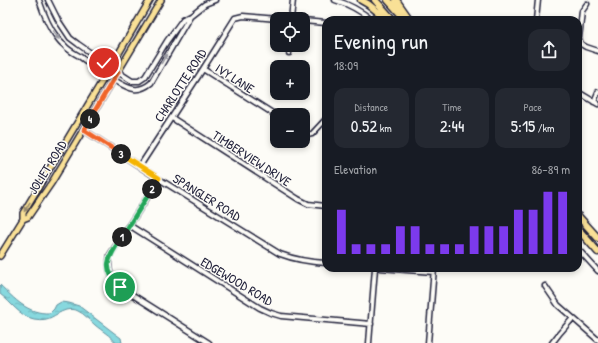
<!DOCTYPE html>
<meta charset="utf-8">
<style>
body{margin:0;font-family:"Patrick Hand",sans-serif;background:#242831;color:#f1f3f6;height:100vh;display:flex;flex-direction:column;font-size:15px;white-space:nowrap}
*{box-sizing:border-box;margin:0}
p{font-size:13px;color:#9ea1a6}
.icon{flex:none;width:22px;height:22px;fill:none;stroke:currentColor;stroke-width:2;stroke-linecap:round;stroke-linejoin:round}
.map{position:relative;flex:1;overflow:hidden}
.panel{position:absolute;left:322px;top:16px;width:260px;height:256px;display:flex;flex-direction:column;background:#171b24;border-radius:12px;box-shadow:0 2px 6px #0003}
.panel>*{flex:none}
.buttons{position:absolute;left:270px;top:12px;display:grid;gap:8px}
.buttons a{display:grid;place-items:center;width:40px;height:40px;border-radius:8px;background:#171b24;box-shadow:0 2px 6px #0003;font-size:20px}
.pin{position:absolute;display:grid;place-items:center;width:34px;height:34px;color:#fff;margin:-17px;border:2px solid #fff;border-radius:50%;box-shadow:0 1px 4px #0007}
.km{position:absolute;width:20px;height:20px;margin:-10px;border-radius:50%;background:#222;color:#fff;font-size:11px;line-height:20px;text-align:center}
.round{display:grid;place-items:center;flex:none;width:42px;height:42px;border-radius:12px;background:#242831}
.summary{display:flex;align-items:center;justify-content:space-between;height:68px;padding:0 12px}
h1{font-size:22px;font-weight:600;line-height:30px}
.figures{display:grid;grid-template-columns:repeat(3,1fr);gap:6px;height:68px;padding:4px 12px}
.figures div{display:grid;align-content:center;border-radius:10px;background:#242831;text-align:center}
.figures b{font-size:17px;font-weight:600}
.figures small{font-size:11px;font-weight:400}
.figures p{font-size:11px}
.chart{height:112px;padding:8px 12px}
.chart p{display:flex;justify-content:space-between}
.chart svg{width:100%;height:72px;margin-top:4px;stroke:#7c3aed;stroke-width:6}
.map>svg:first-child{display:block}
.water{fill:url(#water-ripples);stroke:#5f8f9d}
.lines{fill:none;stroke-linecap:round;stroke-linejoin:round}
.minor-casing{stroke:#22223b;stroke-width:7}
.major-casing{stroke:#22223b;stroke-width:8}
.highway-casing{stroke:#22223b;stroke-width:9}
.minor{stroke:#fdfcf7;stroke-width:4}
.major{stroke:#f9e096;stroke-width:5}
.highway{stroke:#f9e096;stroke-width:6}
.oneway{fill:#9a9aa2}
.oneway2{fill:#988a6d}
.split-1-casing{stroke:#fff;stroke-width:8}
.split-2-casing{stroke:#fff;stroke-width:8}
.split-3-casing{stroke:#fff;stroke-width:8}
.split-4-casing{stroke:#fff;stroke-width:8}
.split-5-casing{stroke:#fff;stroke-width:8}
.split-6-casing{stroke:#fff;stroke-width:8}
.split-1{stroke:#22a559;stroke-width:5}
.split-2{stroke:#22a559;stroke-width:5}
.split-3{stroke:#f5b400;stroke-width:5}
.split-4{stroke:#f0652b;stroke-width:5}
.split-5{stroke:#f0652b;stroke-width:5}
.split-6{stroke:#f5b400;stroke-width:5}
.labels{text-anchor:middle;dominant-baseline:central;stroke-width:3;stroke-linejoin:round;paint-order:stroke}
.street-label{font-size:13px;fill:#22223b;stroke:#fdfcf7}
</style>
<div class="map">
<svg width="598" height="343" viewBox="0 0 598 343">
<defs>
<pattern id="water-ripples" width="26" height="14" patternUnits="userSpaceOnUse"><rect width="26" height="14" fill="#87d8de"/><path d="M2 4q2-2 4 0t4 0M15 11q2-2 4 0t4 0" fill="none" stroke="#74b9bf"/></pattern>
</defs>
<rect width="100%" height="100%" fill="#fdfcf7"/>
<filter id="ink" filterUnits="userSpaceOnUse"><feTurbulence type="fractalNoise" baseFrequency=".025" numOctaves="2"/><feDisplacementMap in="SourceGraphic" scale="8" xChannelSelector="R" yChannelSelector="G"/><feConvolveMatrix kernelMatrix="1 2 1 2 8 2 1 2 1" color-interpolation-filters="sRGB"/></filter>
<g filter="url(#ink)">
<!-- water -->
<path class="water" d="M0,285C15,299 27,314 50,313L54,309L56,305L61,302L69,303L79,306L113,332L121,338L122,343H116C110,335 102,331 95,325C89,320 85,314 78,311C75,309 70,309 66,310C53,314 51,322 34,319C19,316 12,303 0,294Z"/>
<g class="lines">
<defs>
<path id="minor" d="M39,0C43,12 48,26 56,36C58,39 61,43 64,45C68,50 74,53 79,56C90,64 122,88 134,89C141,90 146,87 151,83L190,16
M48,0L58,20L70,38L78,44L118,72L132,81H139L145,77L167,41L183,19L191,15L205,4L215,0
M335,0C348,4 361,11 372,20
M587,4L582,11L579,38L581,44L586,47L598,51
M291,19L293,0
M536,20L538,0
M303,21L326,23
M289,53V45
M203,69L277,116
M578,92L598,104
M594,102L598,92
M172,118L298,199L308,204L326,206
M84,130L159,179L280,254C296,260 309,262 326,263
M303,133L307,135L312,134L326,119
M140,166L203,69L235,18L243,16L277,19
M159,179L110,255C107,269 110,277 120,287L209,343
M129,225L260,308L271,313L281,316L371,324
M578,249L598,271
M381,268L433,272
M545,286L558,305L598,340
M369,343L375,268
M428,343L434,268
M552,343L559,334L573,318"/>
<path id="major" d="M23,219V213L119,53L150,0
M0,256L23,219L28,217L52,182L161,0"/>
<path id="highway" d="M361,0L368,4L388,20
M375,0L393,20
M388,0L406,20
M396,0L410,20
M578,216L598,238
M578,229L598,252"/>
</defs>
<!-- minor casing -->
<use href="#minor" class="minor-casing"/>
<!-- major casing -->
<use href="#major" class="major-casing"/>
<!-- highway casing -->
<use href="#highway" class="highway-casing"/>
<!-- minor -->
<use href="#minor" class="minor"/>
<!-- major -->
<use href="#major" class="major"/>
<!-- highway -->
<use href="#highway" class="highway"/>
</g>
<!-- one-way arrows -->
<defs><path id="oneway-solid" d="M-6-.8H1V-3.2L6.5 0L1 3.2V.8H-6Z"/></defs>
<g class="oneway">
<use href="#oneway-solid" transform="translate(56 35) rotate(55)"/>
<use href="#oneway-solid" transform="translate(164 59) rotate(-60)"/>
</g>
<use class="oneway2" href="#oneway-solid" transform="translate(27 207) rotate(121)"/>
</g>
<g class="lines" filter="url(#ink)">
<defs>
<path id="split-1" d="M120,287C100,267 109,257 122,237"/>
<path id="split-2" d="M122,237L152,189"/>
<path id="split-3" d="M121,154L159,178L152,189"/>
<path id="split-4" d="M90,119L84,130L121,154"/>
<path id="split-5" d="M90,119L118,72L116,71"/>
<path id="split-6" d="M104,63L116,71"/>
</defs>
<!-- split-1 casing -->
<use href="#split-1" class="split-1-casing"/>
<!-- split-2 casing -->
<use href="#split-2" class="split-2-casing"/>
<!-- split-3 casing -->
<use href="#split-3" class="split-3-casing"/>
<!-- split-4 casing -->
<use href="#split-4" class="split-4-casing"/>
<!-- split-5 casing -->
<use href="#split-5" class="split-5-casing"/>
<!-- split-6 casing -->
<use href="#split-6" class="split-6-casing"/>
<!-- split-1 -->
<use href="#split-1" class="split-1"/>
<!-- split-2 -->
<use href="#split-2" class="split-2"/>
<!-- split-3 -->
<use href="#split-3" class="split-3"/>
<!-- split-4 -->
<use href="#split-4" class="split-4"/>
<!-- split-5 -->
<use href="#split-5" class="split-5"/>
<!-- split-6 -->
<use href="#split-6" class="split-6"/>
</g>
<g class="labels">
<!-- street labels -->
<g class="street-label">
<text transform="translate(235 78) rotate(33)">IVY LANE</text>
<text transform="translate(180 85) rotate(-57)">CHARLOTTE ROAD</text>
<text transform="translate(252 158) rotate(33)">TIMBERVIEW DRIVE</text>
<text transform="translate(47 167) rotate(-58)">JOLIET ROAD</text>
<text transform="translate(207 197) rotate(32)">SPANGLER ROAD</text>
<text transform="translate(237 281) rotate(31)">EDGEWOOD ROAD</text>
</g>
</g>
</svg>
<div class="buttons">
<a><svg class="icon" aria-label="locate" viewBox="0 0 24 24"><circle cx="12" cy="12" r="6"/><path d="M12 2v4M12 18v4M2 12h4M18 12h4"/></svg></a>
<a>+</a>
<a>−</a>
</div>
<div class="pin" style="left:120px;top:287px;background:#1e9e55"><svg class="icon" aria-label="arrive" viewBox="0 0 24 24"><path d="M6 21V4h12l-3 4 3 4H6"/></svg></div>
<div class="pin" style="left:104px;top:63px;background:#d93025"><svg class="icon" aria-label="check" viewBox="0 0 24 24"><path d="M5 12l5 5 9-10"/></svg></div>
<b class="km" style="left:122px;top:237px">1</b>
<b class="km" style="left:152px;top:189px">2</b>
<b class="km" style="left:121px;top:154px">3</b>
<b class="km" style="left:90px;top:119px">4</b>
<section class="panel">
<div class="summary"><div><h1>Evening run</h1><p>18:09</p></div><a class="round"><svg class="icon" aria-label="share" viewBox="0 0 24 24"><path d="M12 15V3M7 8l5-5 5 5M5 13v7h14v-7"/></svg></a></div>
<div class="figures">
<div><p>Distance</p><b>0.52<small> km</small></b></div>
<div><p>Time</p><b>2:44</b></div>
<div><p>Pace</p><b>5:15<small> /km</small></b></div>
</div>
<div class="chart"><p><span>Elevation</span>86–89 m</p>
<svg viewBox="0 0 160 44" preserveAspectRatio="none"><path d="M5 44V17M15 44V38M25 44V38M35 44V38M45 44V27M55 44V27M65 44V38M75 44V38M85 44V38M95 44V27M105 44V27M115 44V27M125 44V17M135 44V17M145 44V6M155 44V6"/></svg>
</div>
</section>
</div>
